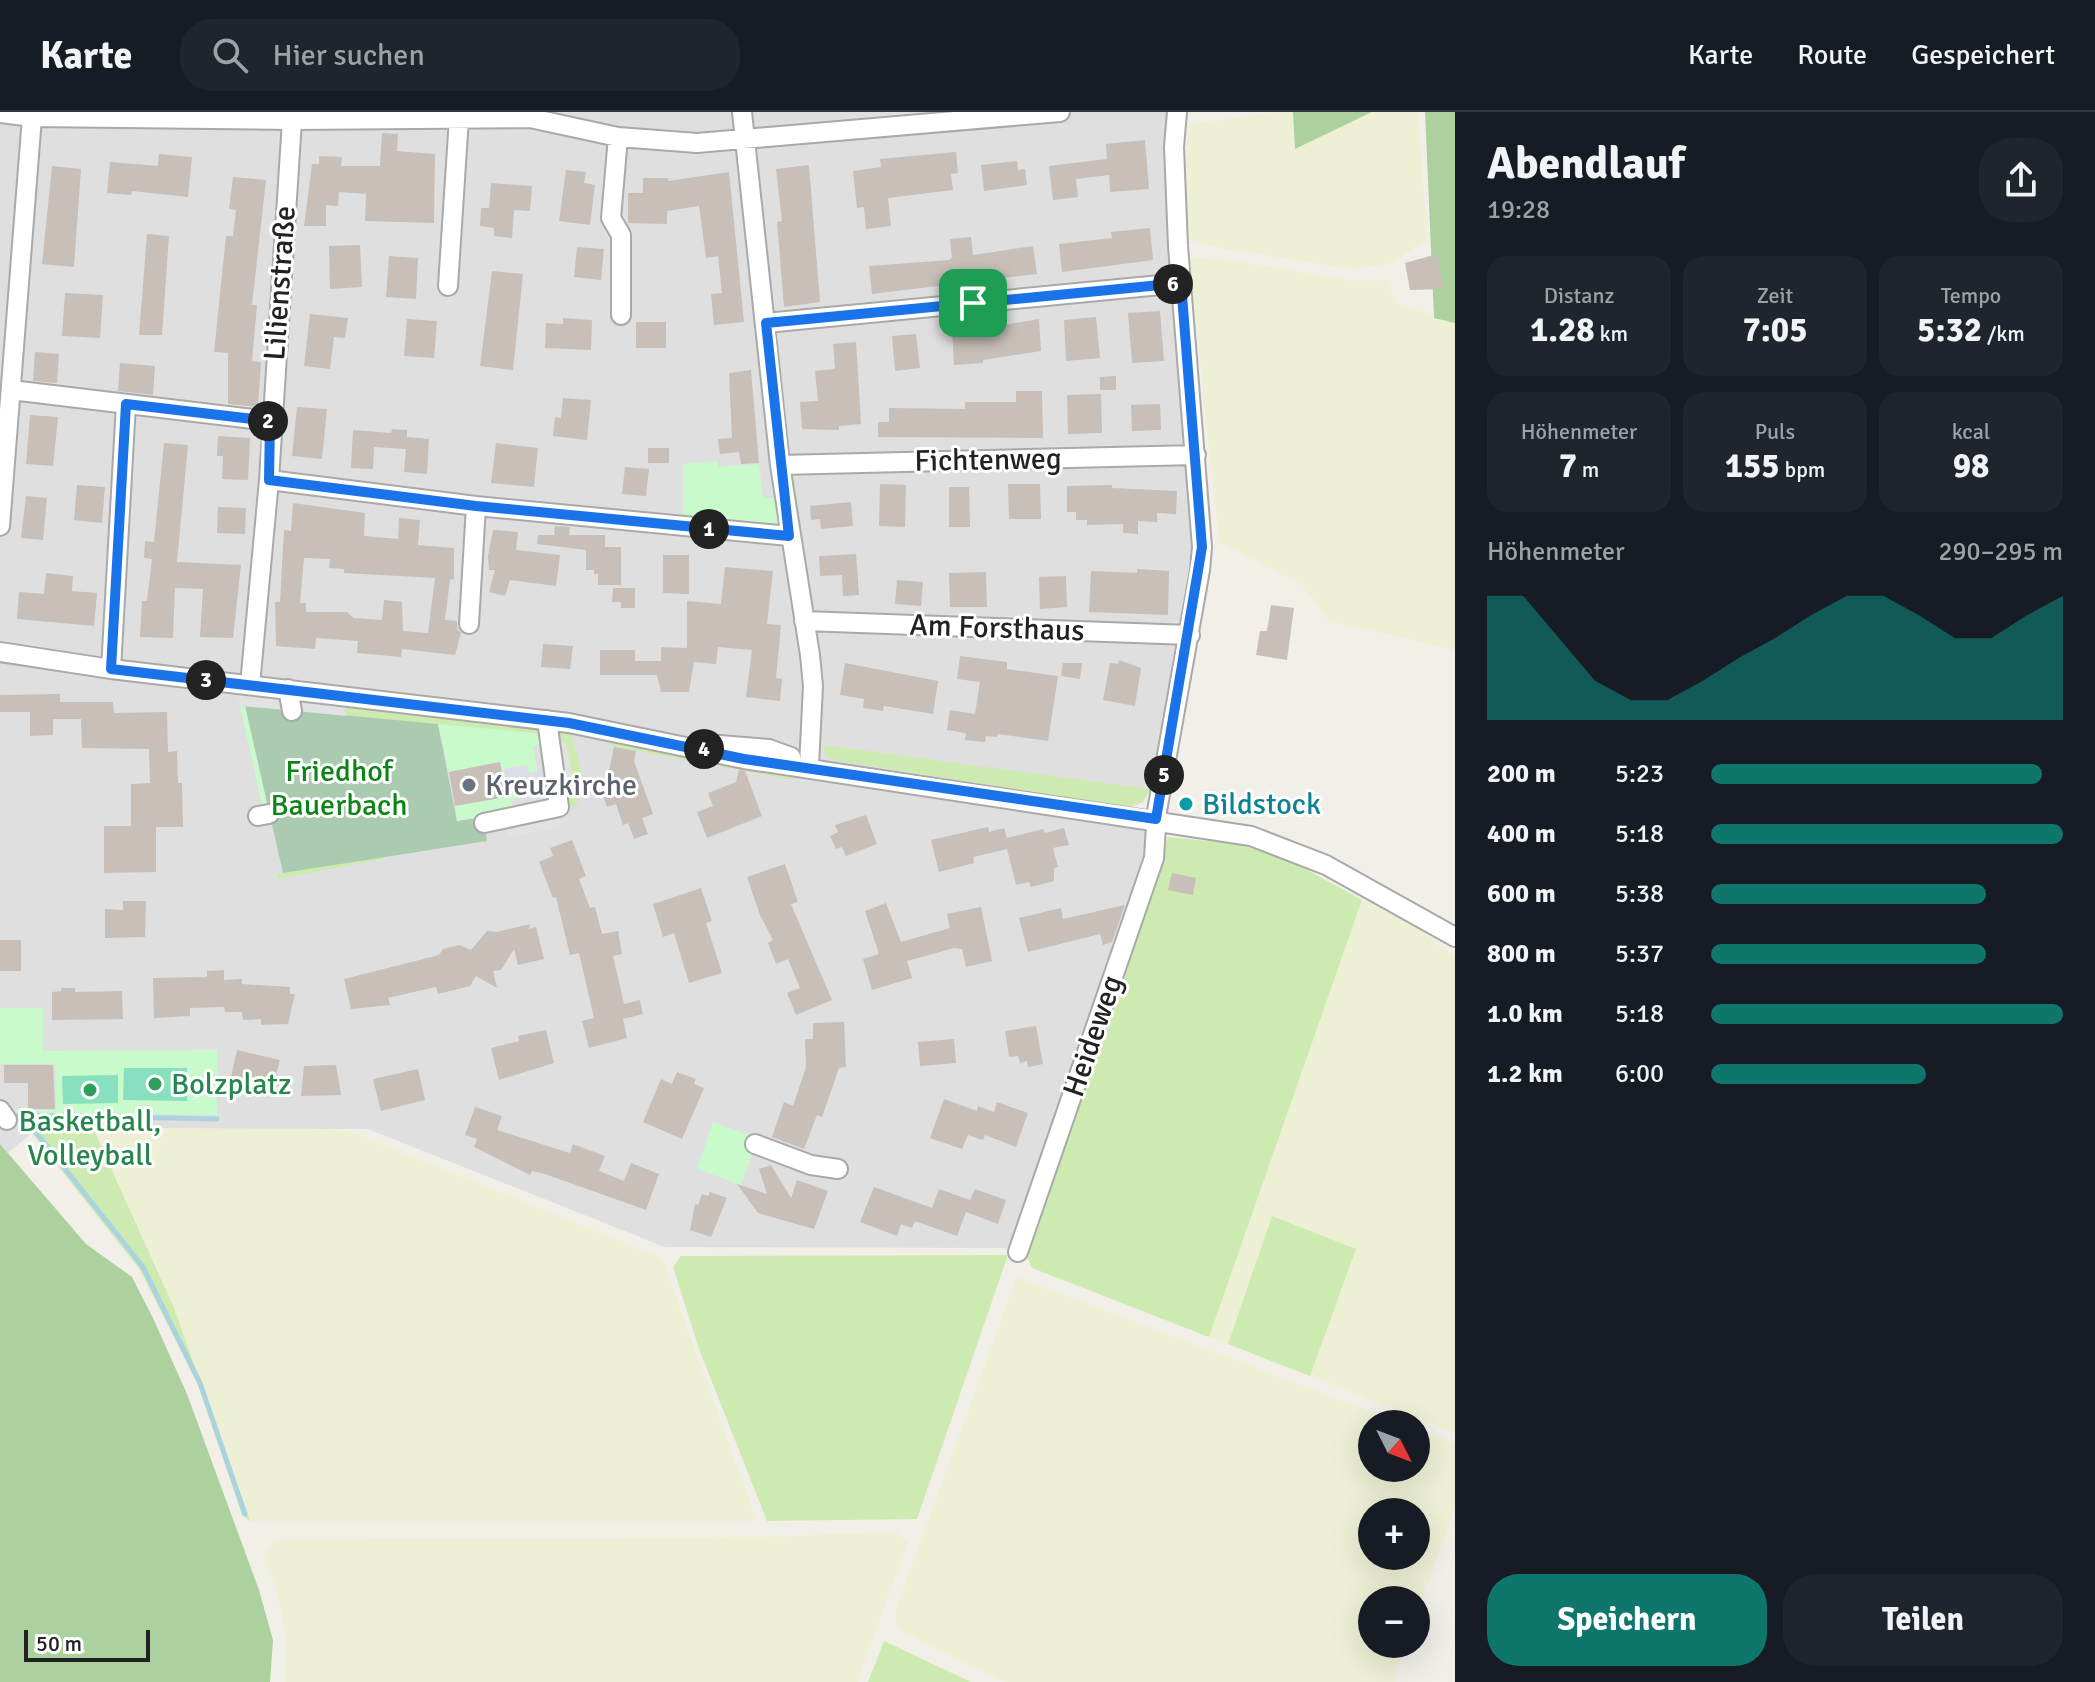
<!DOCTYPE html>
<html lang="de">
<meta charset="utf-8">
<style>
body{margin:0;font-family:Signika,sans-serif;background:#20242c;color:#f1f3f6;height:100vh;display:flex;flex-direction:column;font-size:30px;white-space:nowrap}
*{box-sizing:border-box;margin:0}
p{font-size:26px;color:#9ea1a6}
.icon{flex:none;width:44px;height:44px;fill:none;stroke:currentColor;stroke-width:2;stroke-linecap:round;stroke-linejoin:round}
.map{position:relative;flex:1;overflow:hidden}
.panel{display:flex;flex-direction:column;background:#171b24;width:640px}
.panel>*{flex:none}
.needle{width:52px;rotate:132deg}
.tools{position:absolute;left:1358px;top:1298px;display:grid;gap:16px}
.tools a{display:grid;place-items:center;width:72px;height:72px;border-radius:50%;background:#171b24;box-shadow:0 8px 32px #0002;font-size:40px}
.scale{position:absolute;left:24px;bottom:20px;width:126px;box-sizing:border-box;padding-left:8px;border:4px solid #222;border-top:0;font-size:22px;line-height:28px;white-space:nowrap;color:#222;-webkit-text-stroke:6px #fff;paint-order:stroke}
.pin{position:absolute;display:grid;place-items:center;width:68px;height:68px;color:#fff;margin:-34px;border-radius:16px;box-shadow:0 4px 12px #0006}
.km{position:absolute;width:40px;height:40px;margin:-20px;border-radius:50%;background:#222;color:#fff;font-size:22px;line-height:40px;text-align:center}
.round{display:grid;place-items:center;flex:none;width:84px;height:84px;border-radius:32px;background:#20242c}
.summary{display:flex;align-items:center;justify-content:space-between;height:136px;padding:0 32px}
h1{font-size:44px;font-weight:700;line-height:60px}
.metrics{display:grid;grid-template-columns:repeat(3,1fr);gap:12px;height:136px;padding:8px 32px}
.metrics div{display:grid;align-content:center;border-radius:20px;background:#20242c;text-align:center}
.metrics b{font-size:34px;font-weight:700}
.metrics small{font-size:22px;font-weight:400}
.metrics p{font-size:22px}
.chart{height:224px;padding:16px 32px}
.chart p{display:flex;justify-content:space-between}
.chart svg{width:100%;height:144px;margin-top:8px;fill:#0f766e;opacity:.7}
.button{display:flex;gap:16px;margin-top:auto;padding:16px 32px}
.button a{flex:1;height:92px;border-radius:32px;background:#0f766e;color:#fff;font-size:32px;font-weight:700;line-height:92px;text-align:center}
.button a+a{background:#20242c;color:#f1f3f6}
ul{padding:0 32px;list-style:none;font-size:26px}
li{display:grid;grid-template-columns:128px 96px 1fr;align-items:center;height:60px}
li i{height:20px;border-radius:10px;background:#0f766e}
header{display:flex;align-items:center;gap:48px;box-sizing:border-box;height:112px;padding:0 40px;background:#171b24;border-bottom:2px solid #363941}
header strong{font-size:38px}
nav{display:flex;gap:44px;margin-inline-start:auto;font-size:28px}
.search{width:560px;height:72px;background:#20242c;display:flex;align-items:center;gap:20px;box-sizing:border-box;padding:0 28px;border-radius:32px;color:#9ea1a6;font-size:30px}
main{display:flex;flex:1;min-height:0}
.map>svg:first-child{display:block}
.residential{fill:#e0dfdf}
.farmland{fill:#eef0d5;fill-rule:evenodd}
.grass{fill:#cdebb0}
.forest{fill:#add19e}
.cemetery{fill:#aacbaf}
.park{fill:#c8facc}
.pitch{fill:#88e0be}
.parking{fill:#e2e2e2}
.plaza{fill:#dddde8}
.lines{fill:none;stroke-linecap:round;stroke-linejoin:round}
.stream{stroke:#aad3df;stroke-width:5}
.building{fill:#c7bfb8;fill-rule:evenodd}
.minor-casing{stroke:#a9a9a9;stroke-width:22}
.minor{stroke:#fff;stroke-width:18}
.route-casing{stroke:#fff;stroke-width:16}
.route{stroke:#1a73e8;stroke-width:10}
.worship-dot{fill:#6b7280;stroke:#fff;stroke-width:3}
.culture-dot{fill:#0f9aa8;stroke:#fff;stroke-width:3}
.leisure-dot{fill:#2e9e5b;stroke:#fff;stroke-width:3}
.labels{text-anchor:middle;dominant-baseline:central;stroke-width:6;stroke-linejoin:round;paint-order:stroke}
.street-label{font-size:30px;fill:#222;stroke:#fff}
.park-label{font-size:30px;fill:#0c8416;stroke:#fff}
.worship-label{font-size:30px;fill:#5b616d;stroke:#fff;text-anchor:start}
.culture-label{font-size:30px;fill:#0d838f;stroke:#fff;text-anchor:start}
.leisure-label{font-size:30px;fill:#27864d;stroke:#fff;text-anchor:start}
</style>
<header>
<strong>Karte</strong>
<div class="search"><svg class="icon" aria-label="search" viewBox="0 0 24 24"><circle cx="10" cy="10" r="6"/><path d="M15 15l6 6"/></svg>Hier suchen</div>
<nav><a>Karte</a><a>Route</a><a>Gespeichert</a></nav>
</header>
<main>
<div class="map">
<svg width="1455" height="1570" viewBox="0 0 1455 1570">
<rect width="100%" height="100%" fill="#f2efe9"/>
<!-- residential -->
<path class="residential" d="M0,0H1170L1167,34L1171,156L1192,438L1151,677L1143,690L1129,696L1127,708L1143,711L1154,727L1011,1136L665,1135L368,1017L38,1016L8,1041L0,1032Z"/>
<!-- farmland -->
<path class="farmland" d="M1277,0H1293L1295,37L1372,0H1418L1427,120L1432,125L1390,152L1352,157L1224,137L1184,126L1183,71L1189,12Z
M1189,146L1223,147L1354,169L1387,168L1396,191L1455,211V538L1329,509L1302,473L1219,430Z
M1362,788L1406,807L1455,845V1321L1310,1264L1356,1137L1272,1105L1228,1232L1209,1225Z
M93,1016L345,1017L662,1146L757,1409H250L174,1196Z
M1017,1165L1403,1312H1372V1356H1416V1317L1455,1331V1396L1416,1505V1488H1372V1532H1406L1393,1570H1005L901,1519L896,1512V1496ZM1372,1400H1416V1444H1372Z
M896,1420L908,1431L857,1570H285L287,1528L275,1473L263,1447L272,1432L283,1427L767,1425Z"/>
<!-- grass -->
<path class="grass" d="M344,592L538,614L544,622L346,604Z
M560,619H570L588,681L579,684L576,694L566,692L565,686L576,684L556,631Z
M610,626L794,661V668L614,635L610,631Z
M823,633L1150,677L1142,689L1129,695L833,648L826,645Z
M1168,725L1239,732L1291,749L1362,788L1209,1225L1032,1156L1025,1140Z
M383,742L384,747L278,767L277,762Z
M27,1015L93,1016L174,1196L250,1409L242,1403L198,1273L140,1158Z
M1272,1104L1356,1137L1310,1264L1228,1232Z
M1008,1143L917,1407L767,1409L699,1237L673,1155L681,1144Z
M884,1529L971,1570H868Z"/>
<!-- forest -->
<path class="forest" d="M1293,0H1372L1295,37Z
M1425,0H1455V211L1434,206Z
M0,1032L86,1132L132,1165L153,1206L187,1282L259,1478L273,1528L270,1570H0Z"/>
<!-- cemetery -->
<path class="cemetery" d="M245,594L438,612L457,709L483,705L487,729L283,761Z"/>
<!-- park -->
<path class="park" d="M717,349L718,355L759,352L763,386H775L777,415L683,407V352Z
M240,594H245L269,701L264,702Z
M438,612L544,622L545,631L533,634L538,660L529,661L527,653L505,657L504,665L500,650L449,660Z
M539,665L541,682L511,687L513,699L457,709L455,694L507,684L505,670L507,678Z
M0,896H43V939L217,938V1003L16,1001L14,998H56L55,952H0Z
M713,1010L758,1026L741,1073L697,1057Z"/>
<!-- pitch -->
<path class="pitch" d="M124,956H187V989L123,988Z
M118,963V991L63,992L62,964Z"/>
<!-- parking -->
<path class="parking" d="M238,583L285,587L288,598L240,594Z
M294,588L344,592L346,604L297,599Z
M566,630L576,684L565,686L556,631Z
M560,704L562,715L507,725L505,714Z"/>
<!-- plaza -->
<path class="plaza" d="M528,653L529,661L550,657L551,663L530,667L531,675L507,679L504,657Z"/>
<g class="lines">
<!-- stream -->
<path class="stream" d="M18,1003L217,1007
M35,1019L143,1155L200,1271L245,1402"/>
</g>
<!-- building -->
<path class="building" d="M382,21L398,22L397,39L435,42L434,111L365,109L366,82L339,80L338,94L326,93V114H304L312,52H319V44L342,45L341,54H380Z
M1145,28L1149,77L1110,80L1109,63L1076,67L1078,85L1053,88L1049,54L1107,47L1106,32Z
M956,40L958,61L951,62L953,78L888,86L891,114L866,117L864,95L857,96L853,59L881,55L880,47Z
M159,42L192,45L188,85L132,79L131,83L107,81L110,50L158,54Z
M1017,49L1018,58L1025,57L1027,73L984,79L981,53Z
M809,53L820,190L784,195L777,110L782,109L776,57Z
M52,54L81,57L74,155L42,152Z
M566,58L586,60L584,71L595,73L590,113L559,109Z
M729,60L744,210L714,213L711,182L722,181L718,144L706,146L699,94L667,99V112L628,111V81H643V66H668V69Z
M233,65L266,68L252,193H257L252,249L261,250L258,295L228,292V241L214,240L226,124H233L236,98L229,97Z
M491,71L532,74L530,99L514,98L512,126L494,124V116L480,114L481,96H489Z
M1150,116L1153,148L1062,160L1059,132L1112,126L1111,120Z
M147,122L169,124L162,223H139Z
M971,125L973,143L1033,134L1037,162L872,182L869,154L949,148L952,146L950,127Z
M360,133L362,175L330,177L329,134Z
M577,135L604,137L601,168L574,165Z
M1437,142L1444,177L1410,178L1405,151Z
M389,144L418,146L416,187L386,185Z
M492,159L523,162L513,258L480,254Z
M65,181L103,183L100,226L62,224Z
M1160,199L1164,249L1132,251L1128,201Z
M310,202L348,206L345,226L334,225L330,257L304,254Z
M1096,205L1100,246L1066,249L1064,208Z
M563,206L592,208L591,238L545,236L546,211L563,212Z
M407,207L437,209L434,246L404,244Z
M1039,207L1041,239L983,248V251L954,253L952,217H981Z
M636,210H666V236H636Z
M916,222L920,256L895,259L892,224Z
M856,230L861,312L839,314V318L802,317L800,290L818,289L815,259L835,257L833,232Z
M35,240L59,242L57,271L33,269Z
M120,251L155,254L153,283L118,279Z
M751,258L759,351L741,352L739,340L720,342L718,327L732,326L729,261Z
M1116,264V278H1100V265Z
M1016,279H1042L1043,326L878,325V310H889V296L965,297V290H1016Z
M1101,282L1102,321L1068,322L1067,283Z
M563,286L591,288L587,328L553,324L555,305L561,306Z
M1160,292L1161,318L1132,319L1131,293Z
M297,295L327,297L322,347L292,344Z
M30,303L58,305L53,354L26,352Z
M392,317L407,318V325L429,327L427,362L404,360L406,337L374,335L373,357L351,356L353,318L391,321Z
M218,324L250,326L248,368L222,367L223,344H217Z
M164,331L188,333L177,450L241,453L233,526L200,525L203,477L175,476L173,526L140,525L142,489H147L152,447L144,446L145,429L154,430Z
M496,331L538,336L534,375L491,371Z
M648,336H669V351H648Z
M625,355L649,357L646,384L622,382Z
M880,372L906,373L905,415L879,414Z
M1008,372H1040L1041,407H1009Z
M77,373L105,375L102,411L74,408Z
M1112,373V376L1177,379L1176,402L1157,401V410L1138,409V422L1123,421V412L1087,413V408H1076V400H1067V374Z
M949,375H969L970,415H949Z
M26,384L47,386L43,428L21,426Z
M851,390L853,414L821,417L820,407L811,408L810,394Z
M293,391L365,401L364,424L398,427L399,406L420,408L418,433L454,436V468L450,467L445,508L457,509V517L461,521L455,543L402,537L401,545L357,541L358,529L316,526L315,537L276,534L275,490H280L284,418L291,419ZM304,446L330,447L329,456L344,457V461L435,466L428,521L403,519L402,490L384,488L382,508L354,506L347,500H306V491H300Z
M218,395L246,396L245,422L217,421Z
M555,414L570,415L569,423H605V435H621V473H598V462H594V458H586V438L537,432L538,423H554Z
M493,418L518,420L516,438L560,443L556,474L510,468L505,484L489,480L495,458H489L488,444Z
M856,442L859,483L843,484L842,463L820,464L819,444Z
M663,443H689V482L663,481Z
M725,455L773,459L767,512L781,513L776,566L782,567L780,589L746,585L752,538L718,535L716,552L694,550L689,580H661L657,563H600V538H635V549H661V535L687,536V489L721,492Z
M1137,457L1169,459L1168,503L1089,500L1091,459L1137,461Z
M986,460L987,495H950L949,461Z
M46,461L73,464L72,479L97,481L94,514L17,507L19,480L44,482Z
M1066,464L1067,495L1040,497L1039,465Z
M897,468L923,470L921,494L895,492Z
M613,476H635V496H621V490H612Z
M1271,493L1294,496L1287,548L1256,543L1260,519H1267Z
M543,532L573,534L570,557L541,555Z
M960,544L1007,550V557L1058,564L1048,629L998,622L997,625L986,624L985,630L965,628L966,621L947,618L950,598L975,602L980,570L957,567Z
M1119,548L1141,556L1135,594L1103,588L1110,551L1118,552Z
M845,551L938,569L933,602L884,594L883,599L863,596L864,587L840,583Z
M1063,551H1082L1080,567L1061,564Z
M60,582V590H113L114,601L167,600L168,640L177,639L178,671H182L183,715H156V760L104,761V714H131V672L150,671L149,637L82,636L81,607H53V623L30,624V600H0V583Z
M614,635L636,639L634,649L653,702L642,706L648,722L634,727L628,711L623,713L616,692L607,695L599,672L607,669Z
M500,650L506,685L455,694L449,660Z
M739,658L745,659L762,704L707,726L697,700L713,694L708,681L736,670Z
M866,703L877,732L846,744L842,735L836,737L830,724L838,720L835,713Z
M988,715L989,720L1004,716L1007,726L1043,717L1045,721L1064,716L1069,733L1053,736L1058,755L1054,756V769L1031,775L1029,770L1016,773L1007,737L973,745L974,751L939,760L931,728Z
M572,728L586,764L579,767L590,796L595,795L602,822L618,819L622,842L613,844L624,892L640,888L643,902L623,907L627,926L589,936L582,909L594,906L579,841L570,843L556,785L553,786L539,750L553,744L550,736Z
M785,752L798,790L791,792L832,888L796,903L787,881L800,876L788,847L776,852L768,831L773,828L760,803L747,765Z
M1172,761L1196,766L1193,783L1168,778Z
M701,776L712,809L706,811L722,861L689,871L674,821L663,825L653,792Z
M123,789H146L145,825L105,826V797L123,798Z
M886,791L901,830L950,816L947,802L981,795L992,849L966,855L962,837L954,836L907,849L912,866L872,878L863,847L879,842L865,799Z
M1125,793L1112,830L1103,833L1100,822L1028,840L1019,806L1061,796L1063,807Z
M530,812L529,817L536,815L544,847L518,853L514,837L501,858L493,859L497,876L476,864L470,874L438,882L436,875L388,886L390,893L351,897L344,867L439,843L443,837L459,833L471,838L487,819L497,820Z
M0,828H21V859H0Z
M224,858V868L242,867V872L290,875V882H295L288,912L261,913V907L243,908L242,900H225L224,895L190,896V904L154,906L153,866L207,865V859Z
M61,876H75V880L122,879L123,907L52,908V880L61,879Z
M844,910L846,955L839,956L822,1005L817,1003L804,1037L772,1025L784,990L793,994L806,955L805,927H813V911Z
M1036,914L1043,952L1028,955L1027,949L1020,951L1018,944L1009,945L1005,919Z
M546,918L554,951L499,968L491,936L519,929L518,924Z
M954,927L956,951L920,954L918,930Z
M237,938L280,948L273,974L231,965Z
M4,953H53L55,997H28V971H4Z
M336,953L341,983L301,984L304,954Z
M418,957L425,988L381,999L373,967Z
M677,960L696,967L694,972L704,976L682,1027L643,1010L661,967L672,972Z
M944,987L977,999L978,994L994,1000L997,990L1028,1001L1016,1035L985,1023L983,1028L968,1023L962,1037L930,1026Z
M475,995L502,1004L497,1018L570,1041L573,1032L605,1044L599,1059L624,1069L631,1051L659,1062L646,1098L545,1062L532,1059L530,1063L474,1035L477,1027L465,1023Z
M771,1053L791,1086L797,1068L828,1079L814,1117L758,1101L737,1072L767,1082L759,1057Z
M874,1075L932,1096L939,1077L970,1088L975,1077L1006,1088L998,1112L966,1100L957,1124L915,1109L912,1116L901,1112L897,1124L860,1110Z
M710,1080L727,1086L711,1125L690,1118L695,1092L698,1093L702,1082L708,1084Z"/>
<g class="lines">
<defs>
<path id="minor" d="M742,0L780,353L810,543L813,574L809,654
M0,1L32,5L292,8L530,6L618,25L697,31L1060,0
M618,25L611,106L621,123V203
M448,174L459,6
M766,211L1181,171
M11,278L270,309
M780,353L1196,343
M269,368L476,394L789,424
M0,414L32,5
M804,509L1190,523
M469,512L476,394
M0,540L111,557L569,611L744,647L1251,724L1326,753L1455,825
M111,557L126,292
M250,573L269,368L292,8
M288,577L292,599
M719,633L769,637L791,645
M258,704L269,702
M484,711L559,695L547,608
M0,998L7,1008
M755,1032L811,1053L838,1057
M1018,1140L1154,746L1157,699L1200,458L1202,435L1178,134L1174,35L1177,0"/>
</defs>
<!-- minor casing -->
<use href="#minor" class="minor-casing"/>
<!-- minor -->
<use href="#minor" class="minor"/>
</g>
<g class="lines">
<defs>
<path id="route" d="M1181,171L1202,435L1156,707L744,647L569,611L111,557L126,292L270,309L269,368L476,394L789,424L766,211Z"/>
</defs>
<!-- route casing -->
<use href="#route" class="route-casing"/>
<!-- route -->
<use href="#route" class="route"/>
</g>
<!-- markers -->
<circle class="worship-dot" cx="469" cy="673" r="8"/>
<circle class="culture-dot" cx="1186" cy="692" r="8"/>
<g class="leisure-dot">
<circle cx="155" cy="972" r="8"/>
<circle cx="90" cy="978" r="8"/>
</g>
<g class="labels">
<!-- street labels -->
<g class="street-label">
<text transform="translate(280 171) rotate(-86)">Lilienstraße</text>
<text transform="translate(988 348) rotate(-1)">Fichtenweg</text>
<text transform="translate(997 516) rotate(2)">Am Forsthaus</text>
<text transform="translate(1093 924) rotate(-71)">Heideweg</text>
</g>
<!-- park labels -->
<g class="park-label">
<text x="339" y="659">Friedhof<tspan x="339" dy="34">Bauerbach</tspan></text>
</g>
<!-- worship labels -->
<g class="worship-label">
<text x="485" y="673">Kreuzkirche</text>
</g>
<!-- culture labels -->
<g class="culture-label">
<text x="1202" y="692">Bildstock</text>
</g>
<!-- leisure labels -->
<g class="leisure-label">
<text x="171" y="972">Bolzplatz</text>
<text x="90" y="1009" text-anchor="middle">Basketball,<tspan x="90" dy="34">Volleyball</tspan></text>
</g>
</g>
</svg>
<div class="tools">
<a><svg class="needle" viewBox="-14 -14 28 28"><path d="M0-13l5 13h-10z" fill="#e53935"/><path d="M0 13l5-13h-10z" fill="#9ea1a6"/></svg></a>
<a>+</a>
<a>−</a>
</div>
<div class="scale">50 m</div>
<div class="pin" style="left:973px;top:191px;background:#1e9e55"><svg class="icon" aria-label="arrive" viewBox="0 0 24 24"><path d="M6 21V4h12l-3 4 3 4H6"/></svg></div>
<b class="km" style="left:709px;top:417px">1</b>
<b class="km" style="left:268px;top:309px">2</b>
<b class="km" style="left:206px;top:568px">3</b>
<b class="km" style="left:704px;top:637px">4</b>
<b class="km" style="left:1164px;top:663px">5</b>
<b class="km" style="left:1173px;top:172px">6</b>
</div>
<section class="panel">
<div class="summary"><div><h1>Abendlauf</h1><p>19:28</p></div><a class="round"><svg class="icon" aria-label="share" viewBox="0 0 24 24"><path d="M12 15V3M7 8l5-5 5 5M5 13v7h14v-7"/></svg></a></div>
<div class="metrics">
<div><p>Distanz</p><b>1.28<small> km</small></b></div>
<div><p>Zeit</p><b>7:05</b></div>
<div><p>Tempo</p><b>5:32<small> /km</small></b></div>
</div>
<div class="metrics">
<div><p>Höhenmeter</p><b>7<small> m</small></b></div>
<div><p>Puls</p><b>155<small> bpm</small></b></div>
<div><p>kcal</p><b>98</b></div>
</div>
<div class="chart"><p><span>Höhenmeter</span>290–295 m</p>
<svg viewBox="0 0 160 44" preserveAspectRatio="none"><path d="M0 44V6L10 6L20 19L30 32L40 38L50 38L60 32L70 25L80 19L90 12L100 6L110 6L120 12L130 19L140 19L150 12L160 6V44z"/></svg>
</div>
<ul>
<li><b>200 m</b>5:23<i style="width:94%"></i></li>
<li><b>400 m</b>5:18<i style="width:100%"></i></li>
<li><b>600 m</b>5:38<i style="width:78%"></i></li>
<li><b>800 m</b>5:37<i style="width:78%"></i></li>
<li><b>1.0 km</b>5:18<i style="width:100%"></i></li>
<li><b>1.2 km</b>6:00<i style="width:61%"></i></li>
</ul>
<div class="button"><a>Speichern</a><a>Teilen</a></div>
</section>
</main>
